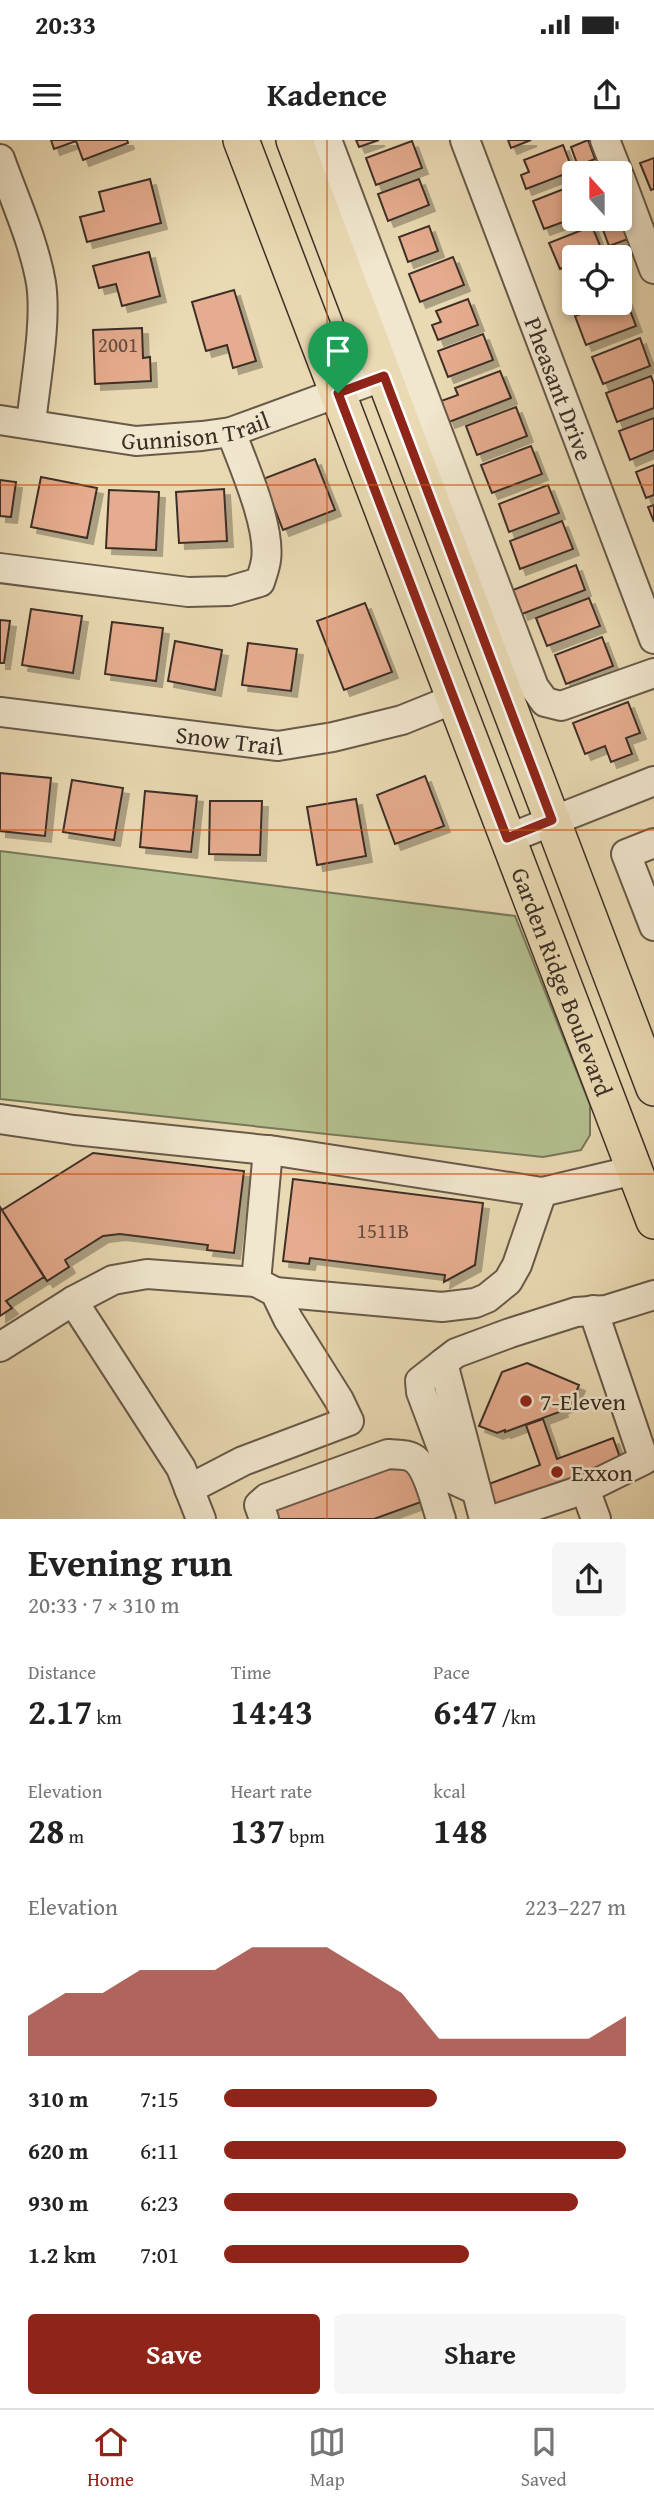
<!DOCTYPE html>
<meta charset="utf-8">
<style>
body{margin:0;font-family:"Gentium Book Plus",serif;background:#f6f6f6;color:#222;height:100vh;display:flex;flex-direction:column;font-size:26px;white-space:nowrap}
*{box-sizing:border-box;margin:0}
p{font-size:23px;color:#767676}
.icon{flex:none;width:38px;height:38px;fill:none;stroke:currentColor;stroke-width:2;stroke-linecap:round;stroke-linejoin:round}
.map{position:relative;height:1379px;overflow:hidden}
.panel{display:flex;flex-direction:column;background:#fff;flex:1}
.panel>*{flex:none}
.needle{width:46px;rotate:339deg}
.buttons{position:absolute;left:562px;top:21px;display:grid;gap:14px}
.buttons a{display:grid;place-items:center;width:70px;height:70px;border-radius:7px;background:#fff;box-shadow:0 4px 10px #0003;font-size:35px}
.pin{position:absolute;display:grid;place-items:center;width:60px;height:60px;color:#fff;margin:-72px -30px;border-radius:50% 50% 50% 0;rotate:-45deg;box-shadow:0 0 7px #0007}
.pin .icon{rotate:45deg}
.round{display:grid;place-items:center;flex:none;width:74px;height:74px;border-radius:7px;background:#f6f6f6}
.head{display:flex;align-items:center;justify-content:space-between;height:119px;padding:0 28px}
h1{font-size:38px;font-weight:700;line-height:52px}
.metrics{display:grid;grid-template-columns:repeat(3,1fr);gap:10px;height:119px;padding:7px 28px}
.metrics div{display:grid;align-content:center}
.metrics b{font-size:35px;font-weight:700}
.metrics small{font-size:19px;font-weight:400}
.metrics p{font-size:19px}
.chart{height:196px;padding:14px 28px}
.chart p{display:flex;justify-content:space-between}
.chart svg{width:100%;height:126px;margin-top:7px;fill:#8f2418;opacity:.7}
.primary-button{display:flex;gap:14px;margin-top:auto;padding:14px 28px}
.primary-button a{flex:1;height:80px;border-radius:7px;background:#8f2418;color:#fff;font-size:28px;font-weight:700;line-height:80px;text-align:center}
.primary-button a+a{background:#f6f6f6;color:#222}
ul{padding:0 28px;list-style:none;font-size:23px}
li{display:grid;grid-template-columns:112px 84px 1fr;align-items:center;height:52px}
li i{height:18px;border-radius:9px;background:#8f2418}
.status{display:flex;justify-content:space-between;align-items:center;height:49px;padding:0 35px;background:#fff;direction:ltr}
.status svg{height:19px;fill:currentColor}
header{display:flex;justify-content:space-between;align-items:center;height:91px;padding:0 28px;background:#fff;font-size:32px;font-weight:700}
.menu{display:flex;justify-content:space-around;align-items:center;height:98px;border-top:2px solid #e0e0e0;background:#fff;font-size:19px;color:#767676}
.menu a{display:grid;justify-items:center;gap:4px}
.menu .on{color:#8f2418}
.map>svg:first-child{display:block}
.green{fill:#b4c08f;stroke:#78785b;stroke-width:2}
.building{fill:#e6ac8f;stroke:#3c2f27;stroke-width:2;filter:url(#shadow)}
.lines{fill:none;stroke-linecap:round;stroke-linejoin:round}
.minor-casing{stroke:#685a4a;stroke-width:32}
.major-casing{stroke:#3c2f27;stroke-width:38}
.minor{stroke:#f1e7ce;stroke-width:28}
.major{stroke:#eadab3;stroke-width:35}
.route-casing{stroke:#fff;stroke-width:14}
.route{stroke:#8f2418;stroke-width:9}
.grid{fill:none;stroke:#ce5310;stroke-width:2;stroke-opacity:0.55}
.poi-dot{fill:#8f2418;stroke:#f1e7ce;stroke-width:2.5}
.labels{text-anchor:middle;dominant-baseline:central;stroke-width:5;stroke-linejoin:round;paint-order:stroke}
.number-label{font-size:21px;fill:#664e41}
.street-label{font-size:24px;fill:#3c2f27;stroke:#f1e7ce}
.poi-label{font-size:24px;fill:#3c2f27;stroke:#f1e7ce;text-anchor:start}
</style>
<div class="status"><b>20:33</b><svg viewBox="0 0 49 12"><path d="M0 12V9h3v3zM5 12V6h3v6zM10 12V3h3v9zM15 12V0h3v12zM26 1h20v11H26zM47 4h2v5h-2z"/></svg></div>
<header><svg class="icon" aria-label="menu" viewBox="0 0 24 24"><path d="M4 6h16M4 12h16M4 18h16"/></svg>Kadence<svg class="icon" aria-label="share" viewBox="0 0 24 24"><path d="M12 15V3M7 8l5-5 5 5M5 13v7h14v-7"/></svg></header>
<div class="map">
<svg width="654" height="1379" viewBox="0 0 654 1379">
<defs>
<filter id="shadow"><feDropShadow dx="6" dy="6" stdDeviation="0" flood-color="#0004"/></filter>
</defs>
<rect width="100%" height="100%" fill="#eadab3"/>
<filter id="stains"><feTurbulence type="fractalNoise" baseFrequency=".00286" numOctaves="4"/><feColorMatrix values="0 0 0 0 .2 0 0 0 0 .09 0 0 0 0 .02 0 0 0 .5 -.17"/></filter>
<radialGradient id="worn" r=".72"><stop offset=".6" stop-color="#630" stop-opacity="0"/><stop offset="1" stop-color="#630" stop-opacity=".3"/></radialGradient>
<!-- green -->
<path class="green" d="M0,711L515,776L590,965V995L581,1010L543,1017L0,959Z"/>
<!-- building -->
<path class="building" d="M51,0H127L128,3L83,20L76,1L54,9Z
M356,0H379L359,7Z
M508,0H531L511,8Z
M588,0L595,19L578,26L571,7Z
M412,1L422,28L376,45L366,18Z
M563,5L573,31L526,49L521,35L529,32L524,20Z
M654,18V49L651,50L640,23Z
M150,39L161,83L87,102L80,77L104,71L99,52Z
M419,39L429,65L388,81L378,54Z
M574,45V78L544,89L533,61Z
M621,79L628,99L609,106L602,87Z
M429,86L438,111L408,122L399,97Z
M592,86L603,113L592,117H574V124L560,129L549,103Z
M149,112L160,156L122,166L116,144L99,148L93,126Z
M453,117L464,145L420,162L409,134Z
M574,137V163H586L574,168L563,141Z
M234,150L256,221L233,228L227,205L206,211L192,162Z
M625,157L636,186L586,205L575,176L610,163H620V159Z
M468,159L478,185L438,200L432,185L441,182L436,171Z
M142,188L143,218L150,217L151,241L95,244L93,190Z
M483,194L493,220L448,237L438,211Z
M640,198L650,226L603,244L592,217Z
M500,231L511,258L449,282L441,261L458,255L455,248Z
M651,236L654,244V268L617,282L606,253Z
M516,267L527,296L477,315L466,286Z
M654,278V310L630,320L619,291Z
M531,306L542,334L492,353L481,325Z
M315,319L335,370L283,390L263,339Z
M654,325V355L646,358L636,332Z
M41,337L97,348L87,398L31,387Z
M0,340L16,342L11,377L0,376Z
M548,345L559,373L509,392L499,364Z
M224,349L227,401L179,403L176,352Z
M109,350L159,352L156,410L106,408Z
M654,365V382L648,367Z
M562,381L573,409L520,429L510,401Z
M576,425L585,450L522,474L513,450Z
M589,458L600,486L547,506L536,478Z
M365,463L392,532L344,550L317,481Z
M31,469L82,476L73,533L22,525Z
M0,480L10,481L4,523H0Z
M112,482L163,488L156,541L105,534Z
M602,497L613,526L566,544L555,515Z
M175,501L222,510L215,550L168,541Z
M248,503L297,509L291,551L242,545Z
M628,562L640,593L626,598L632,614L611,622L605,606L585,614L573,583Z
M0,633L51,638L45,696L0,691Z
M425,636L444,686L395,704L377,655Z
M72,640L123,648L114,700L63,692Z
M145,651L197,656L191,712L140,707Z
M356,659L366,716L317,725L307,667Z
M210,661H262L260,715L209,714Z
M93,1013L244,1031L234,1113L207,1110L208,1105L120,1094L103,1096L65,1120L69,1127L47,1141L2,1070Z
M293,1039L483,1063L475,1125L444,1142L445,1135L310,1118L309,1124L283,1121Z
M0,1067L44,1137L6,1161L12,1168L0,1176Z
M527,1223L579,1245L571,1264L561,1268L562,1271L505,1292V1290L497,1293L479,1286L502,1232Z
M543,1279L557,1319L613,1298L622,1323L495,1370L486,1345L540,1325L526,1285Z
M388,1320L409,1330L421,1362L374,1379H274L269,1366Z"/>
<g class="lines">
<defs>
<g id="minor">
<path d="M327,0L534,547L545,562L561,566L654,533"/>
<path id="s1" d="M465,0L654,499"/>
<path d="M605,0L618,33"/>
<path d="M0,19C14,58 34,102 41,143C47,181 35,244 31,284"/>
<path d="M620,38L654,129"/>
<path id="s2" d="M0,280L136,301L202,296L231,292L384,236"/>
<path d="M0,428L188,452L229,451L260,442C262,435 265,428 266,420C271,387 243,324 231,292"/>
<path id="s3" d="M0,572L278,606L333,597L402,580L454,559"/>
<path d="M507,699L654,641"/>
<path d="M654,703L626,714L654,786"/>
<path d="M0,979L74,990L276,1011L542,1052L635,1030"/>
<path d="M275,1152L442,1167L475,1163L487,1158L508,1141L517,1125L542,1052"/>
<path d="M593,1170L644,1320L585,1349L596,1379"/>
<path d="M0,1207L73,1161"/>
<path d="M443,1223L420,1241L421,1252L454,1340L476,1350"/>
<path d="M189,1349L243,1321L349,1281L339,1260L288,1179L275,1152L256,1142"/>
<path d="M201,1379L181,1328L73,1161L113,1140L147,1134L256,1142L268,1010"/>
<path d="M264,1379L259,1365L267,1358L388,1314C396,1315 405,1314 411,1317C428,1324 435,1363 441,1379"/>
<path d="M484,1379L443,1223L456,1213L510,1193L576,1172L606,1170L654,1155"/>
<path d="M495,1379L585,1349"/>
</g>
<g id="major">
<path id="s4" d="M241,0L654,1081"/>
<path d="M294,0L654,948"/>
</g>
</defs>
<!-- minor casing -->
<use href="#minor" class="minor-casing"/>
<!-- major casing -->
<use href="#major" class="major-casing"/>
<!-- minor -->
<use href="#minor" class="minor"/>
<!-- major -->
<use href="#major" class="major"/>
</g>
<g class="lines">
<defs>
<path id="route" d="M384,236L552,680L507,698L338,253Z"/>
</defs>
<!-- route casing -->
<use href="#route" class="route-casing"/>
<!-- route -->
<use href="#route" class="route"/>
</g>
<!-- grid -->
<path class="grid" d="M327,0V1379M0,345H654M0,690H654M0,1034H654"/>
<!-- markers -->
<g class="poi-dot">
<circle cx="526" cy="1261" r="7"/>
<circle cx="557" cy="1332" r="7"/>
</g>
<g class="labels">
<!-- number labels -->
<g class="number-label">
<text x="118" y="204">2001</text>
<text x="383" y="1090">1511B</text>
</g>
<!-- street labels -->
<g class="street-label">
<text stroke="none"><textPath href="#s1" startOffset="266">Pheasant Drive</textPath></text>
<text stroke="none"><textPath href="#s2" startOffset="198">Gunnison Trail</textPath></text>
<text stroke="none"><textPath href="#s3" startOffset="231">Snow Trail</textPath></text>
<text stroke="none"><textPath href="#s4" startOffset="901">Garden Ridge Boulevard</textPath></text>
</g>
<!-- poi labels -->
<g class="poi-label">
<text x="540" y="1261">7-Eleven</text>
<text x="571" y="1332">Exxon</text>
</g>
</g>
<rect width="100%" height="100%" filter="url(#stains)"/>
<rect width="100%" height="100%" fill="url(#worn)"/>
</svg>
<div class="buttons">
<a><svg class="needle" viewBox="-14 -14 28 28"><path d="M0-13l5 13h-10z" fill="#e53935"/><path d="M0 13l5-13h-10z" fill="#767676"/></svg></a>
<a><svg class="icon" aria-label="locate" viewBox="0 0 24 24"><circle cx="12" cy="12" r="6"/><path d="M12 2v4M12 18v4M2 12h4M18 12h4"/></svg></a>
</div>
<div class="pin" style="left:338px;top:253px;background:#1e9e55"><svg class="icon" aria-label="arrive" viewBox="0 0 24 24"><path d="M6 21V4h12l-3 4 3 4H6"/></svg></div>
</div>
<section class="panel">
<div class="head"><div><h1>Evening run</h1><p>20:33 · 7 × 310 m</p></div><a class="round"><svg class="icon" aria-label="share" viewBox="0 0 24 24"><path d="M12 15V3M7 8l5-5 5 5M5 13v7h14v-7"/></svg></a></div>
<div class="metrics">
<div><p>Distance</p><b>2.17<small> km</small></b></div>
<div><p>Time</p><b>14:43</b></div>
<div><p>Pace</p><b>6:47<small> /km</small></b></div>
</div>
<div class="metrics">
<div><p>Elevation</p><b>28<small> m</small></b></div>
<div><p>Heart rate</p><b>137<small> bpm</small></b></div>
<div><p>kcal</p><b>148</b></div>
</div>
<div class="chart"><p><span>Elevation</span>223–227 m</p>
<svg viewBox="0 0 160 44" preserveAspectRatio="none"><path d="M0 44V30L10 22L20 22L30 14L40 14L50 14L60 6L70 6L80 6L90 14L100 22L110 38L120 38L130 38L140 38L150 38L160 30V44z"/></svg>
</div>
<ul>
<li><b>310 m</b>7:15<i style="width:53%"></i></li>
<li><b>620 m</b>6:11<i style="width:100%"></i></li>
<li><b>930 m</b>6:23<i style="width:88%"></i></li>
<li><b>1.2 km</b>7:01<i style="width:61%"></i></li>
</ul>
<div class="primary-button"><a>Save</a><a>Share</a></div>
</section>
<nav class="menu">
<a class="on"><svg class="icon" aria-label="home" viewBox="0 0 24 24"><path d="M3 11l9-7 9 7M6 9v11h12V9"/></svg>Home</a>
<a><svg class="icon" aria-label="map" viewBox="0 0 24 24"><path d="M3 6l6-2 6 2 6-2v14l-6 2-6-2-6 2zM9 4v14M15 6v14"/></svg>Map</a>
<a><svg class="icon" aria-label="saved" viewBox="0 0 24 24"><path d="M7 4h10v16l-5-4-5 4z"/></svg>Saved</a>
</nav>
